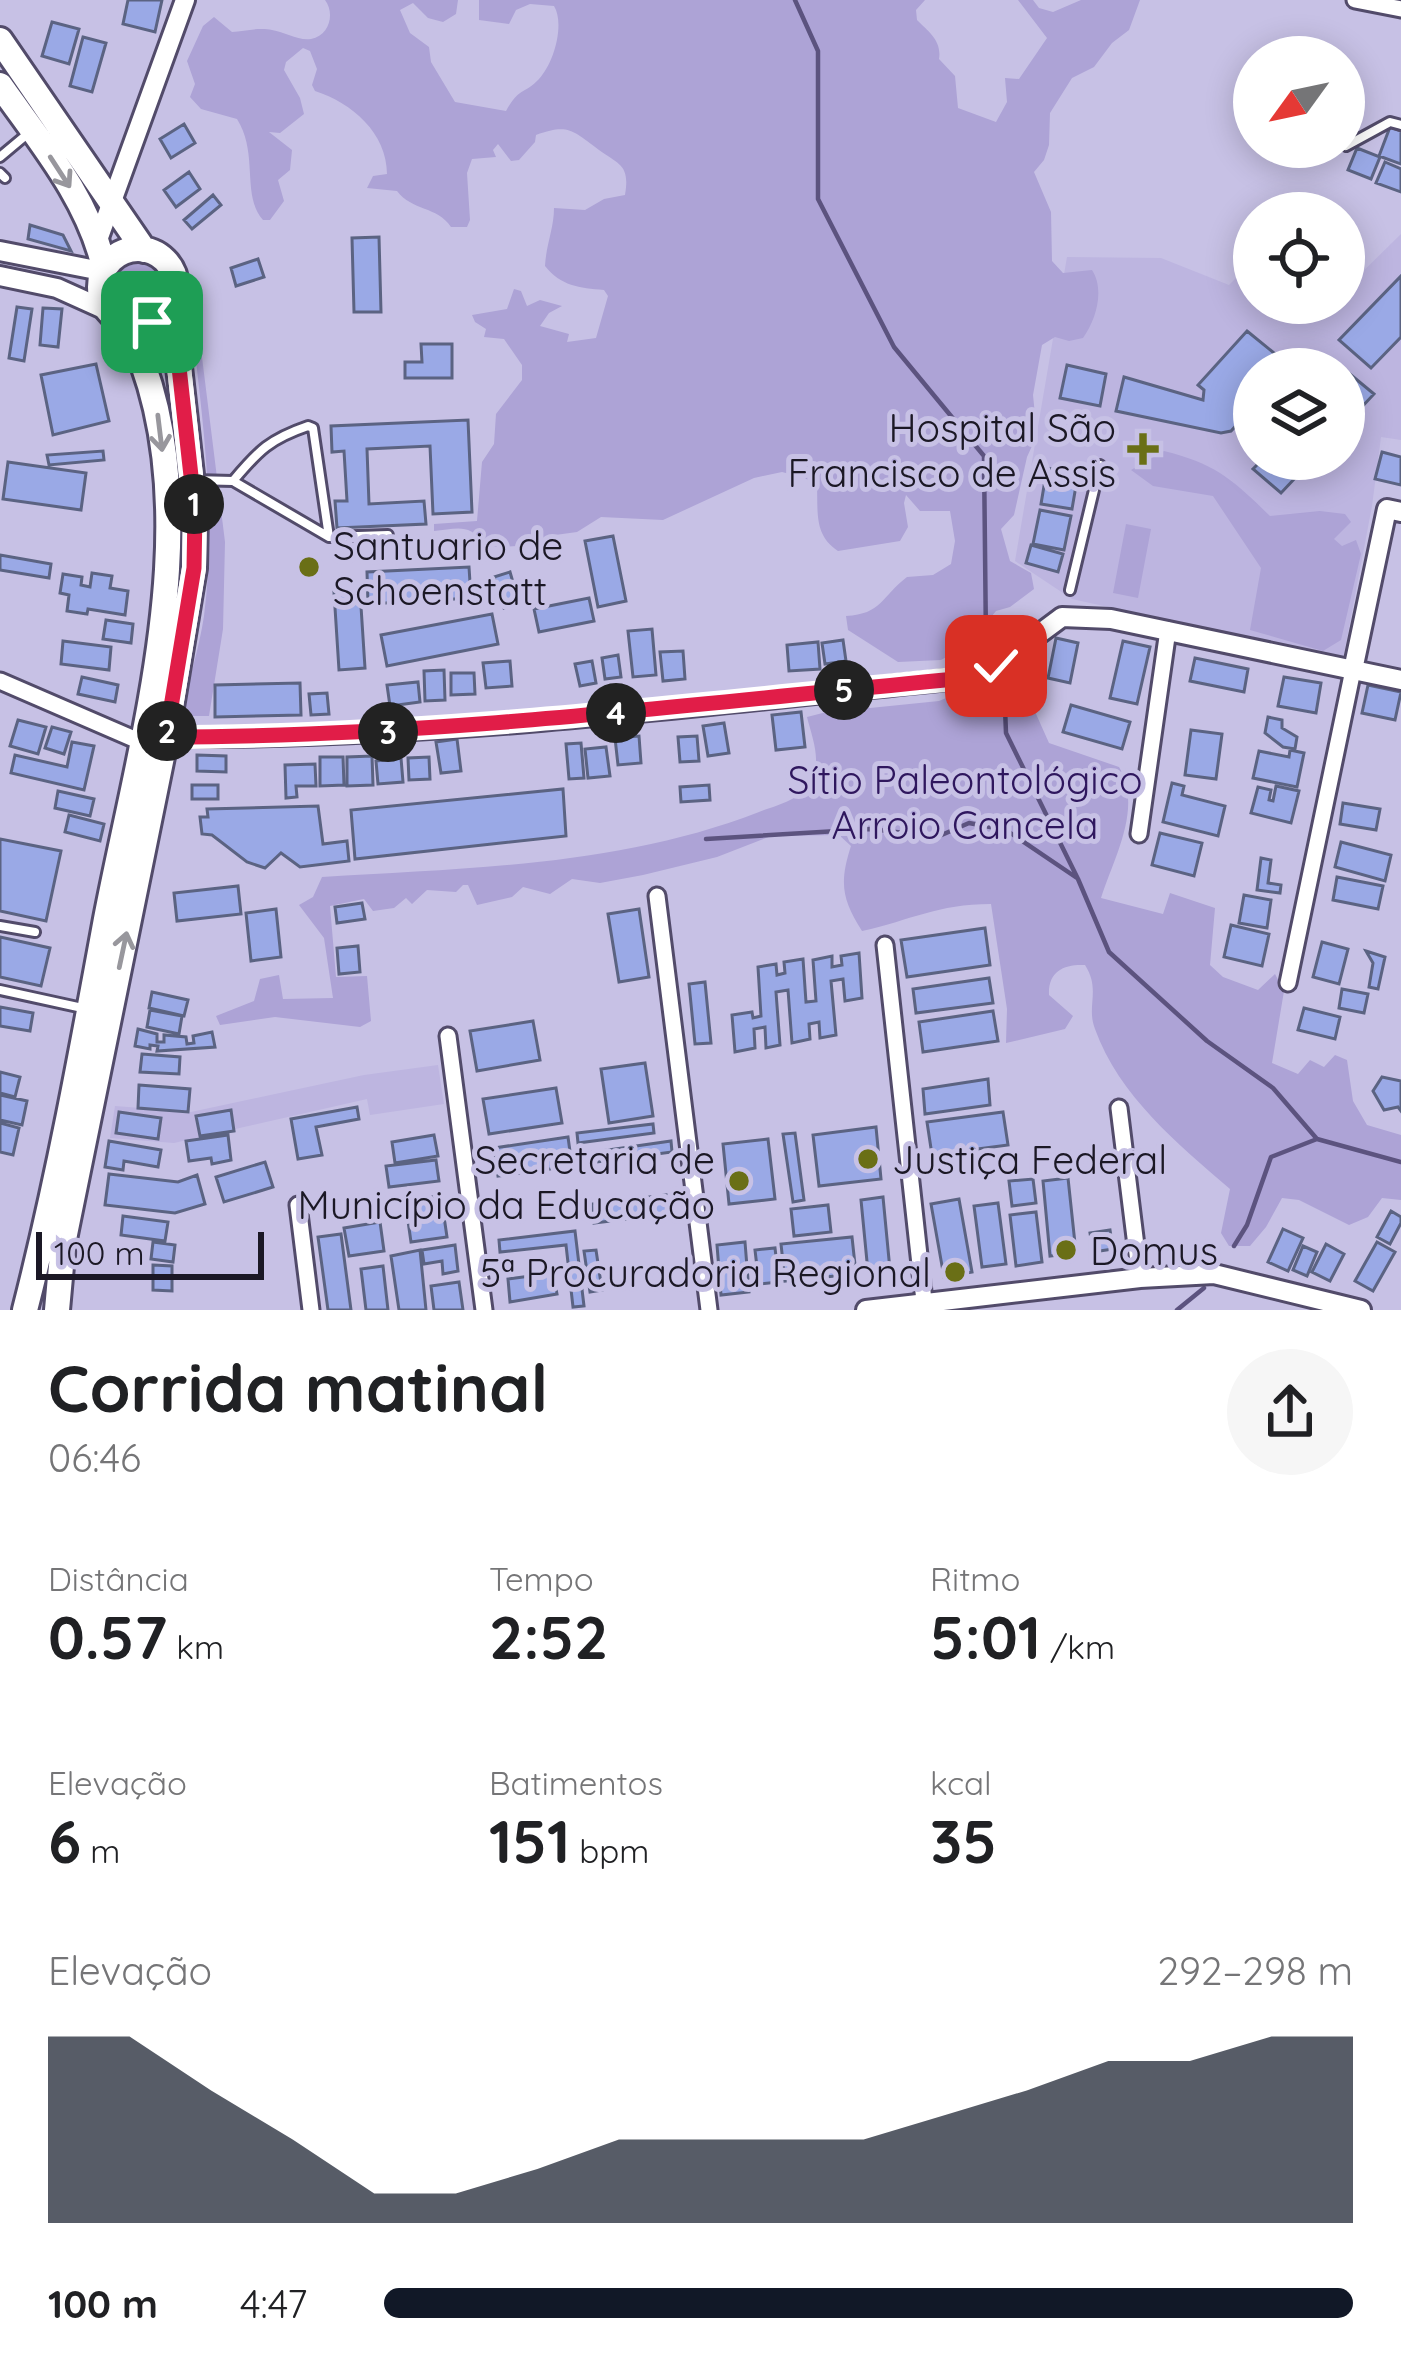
<!DOCTYPE html>
<html lang="pt">
<meta charset="utf-8">
<style>
body{margin:0;font-family:Quicksand,sans-serif;background:#f6f6f6;color:#202124;height:100vh;display:flex;flex-direction:column;font-size:45px;white-space:nowrap}
*{box-sizing:border-box;margin:0}
p{font-size:39px;color:#757577}
.icon{flex:none;width:66px;height:66px;fill:none;stroke:currentColor;stroke-width:2;stroke-linecap:round;stroke-linejoin:round}
.map{position:relative;height:1310px;overflow:hidden}
.sheet{display:flex;flex-direction:column;background:#fff;flex:1}
.sheet>*{flex:none}
.needle{width:78px;rotate:237deg}
.tools{position:absolute;left:1233px;top:36px;display:grid;gap:24px}
.tools a{display:grid;place-items:center;width:132px;height:132px;border-radius:50%;background:#fff;box-shadow:0 6px 30px #0003;font-size:60px}
.scale{position:absolute;left:36px;bottom:30px;width:228px;box-sizing:border-box;padding-left:12px;border:6px solid #1b1825;border-top:0;font-size:33px;line-height:42px;white-space:nowrap;color:#1b1825;-webkit-text-stroke:9px #c7c1e5;paint-order:stroke}
.pin{position:absolute;display:grid;place-items:center;width:102px;height:102px;color:#fff;margin:-51px;border-radius:24px;box-shadow:0 6px 18px #0006}
.km{position:absolute;width:60px;height:60px;margin:-30px;border-radius:50%;background:#222;color:#fff;font-size:33px;line-height:60px;text-align:center}
.round{display:grid;place-items:center;flex:none;width:126px;height:126px;border-radius:63px;background:#f6f6f6}
.head{display:flex;align-items:center;justify-content:space-between;height:204px;padding:0 48px}
h1{font-size:66px;font-weight:800;line-height:90px}
.stats{display:grid;grid-template-columns:repeat(3,1fr);gap:18px;height:204px;padding:12px 48px}
.stats div{display:grid;align-content:center}
.stats b{font-size:60px;font-weight:800}
.stats small{font-size:33px;font-weight:400}
.stats p{font-size:33px}
.chart{height:336px;padding:24px 48px}
.chart p{display:flex;justify-content:space-between}
.chart svg{width:100%;height:216px;margin-top:12px;fill:#111827;opacity:.7}
ul{padding:0 48px;list-style:none;font-size:39px}
li{display:grid;grid-template-columns:192px 144px 1fr;align-items:center;height:90px}
li i{height:30px;border-radius:15px;background:#111827}
.map>svg:first-child{display:block}
.built{fill:#bdb5e0;fill-rule:evenodd}
.green{fill:#ada3d6}
.lines{fill:none;stroke-linecap:round;stroke-linejoin:round}
.stream{stroke:#5c537f;stroke-width:4.5}
.building{fill:#9aa9e6;stroke:#5b6382;stroke-width:3}
.service-casing{stroke:#524b6a;stroke-width:14}
.minor-casing{stroke:#524b6a;stroke-width:21}
.tertiary-casing{stroke:#524b6a;stroke-width:24}
.primary-casing{stroke:#524b6a;stroke-width:30}
.service{stroke:#fff;stroke-width:8}
.minor{stroke:#fff;stroke-width:15}
.tertiary{stroke:#fff;stroke-width:18}
.primary{stroke:#fff;stroke-width:24}
.oneway{stroke:#98979d}
.route-casing{stroke:#fff;stroke-width:24}
.route{stroke:#e11d48;stroke-width:15}
.poi-dot{fill:#6a6f16;stroke:#c7c1e5;stroke-width:4.5}
.labels{text-anchor:middle;dominant-baseline:central;stroke-width:10;stroke-linejoin:round;paint-order:stroke}
.poi-label{font-size:39px;fill:#1b1825;stroke:#c7c1e5;text-anchor:end}
.park-label{font-size:39px;fill:#2f175e;stroke:#c7c1e5}
</style>
<div class="map">
<svg width="1401" height="1310" viewBox="0 0 1401 1310">
<rect width="100%" height="100%" fill="#c7c1e5"/>
<!-- built -->
<path class="built" d="M1401,234V440L1381,437L1372,506L1343,659L1072,599L1015,561L1067,257L1161,258L1229,285L1254,260V303H1344V290ZM1254,369H1344V459H1254Z
M438,1065L444,1104L370,1115L367,1099L174,1143L110,1138L115,1106L191,1112L364,1075Z"/>
<!-- green -->
<path class="green" d="M325,0H458L456,14L443,22L428,18L413,3L400,10L410,33L429,47L431,62L455,102L506,111C520,86 524,95 539,79C554,63 565,24 554,6L530,4L516,10L509,24L479,20V0H925L916,10L917,20C929,32 942,41 939,59L955,76L958,108L996,122L1007,102L1005,78L1019,79L1047,38L1018,0H1033L1039,8L1053,12L1081,0H1140L1129,30L1112,43L1094,67L1072,78L1050,113L1049,145L1044,160L1034,172L1051,212L1052,261L1063,273L1092,270C1105,290 1096,320 1083,338L1069,341L1055,337L1042,345L1033,395L1037,435L1027,457L1014,515L1001,529L1010,561L1031,573L1034,589L1010,607L996,611L969,644L941,660L898,662L848,630L846,616C882,614 881,597 907,577L933,575L951,564L955,541L950,511H920L906,495L904,503L908,527L900,541L838,551C814,535 818,513 817,486L805,478L782,472L754,478L663,520L601,517L577,532L548,536L535,545L497,547L482,543C471,523 455,529 434,531V524L477,521L482,462L494,444L496,414L522,380V365L504,339L484,337L486,329L475,322L472,315L507,309L514,289L521,291L527,306L540,300L562,306L549,313L540,326L569,334L567,342L596,338L608,296L604,290C579,288 561,286 545,266C546,245 554,228 554,208L585,210L604,199L625,195C630,165 620,165 599,150C573,131 569,123 536,135L535,142L519,160L511,161L498,144L493,150L496,157L472,159L467,173L470,220L467,227H451C437,206 412,211 397,191L367,188L373,176L387,174C387,133 352,103 315,91L312,85L317,69L310,51L303,48L286,62L284,70L300,98L304,114L280,133L269,132L292,150L290,170L278,180L284,201L270,220H263C241,195 259,154 237,119L201,109L190,97L195,84L187,61L203,26L214,17L232,32C245,31 260,27 272,30C285,32 298,41 311,39C330,35 335,13 325,0Z
M112 290a26 26 0 1 1 52 0a26 26 0 1 1-52 0Z
M197,317L225,542L223,629L209,716H181C188,683 199,649 204,616C217,517 202,415 191,318Z
M1164,451C1216,464 1232,479 1270,516L1320,511L1345,514L1351,522L1334,539L1342,546L1356,540L1361,554L1341,640L1323,651L1250,630L1261,568L1213,496L1153,486L1131,470Z
M1126,524L1151,529L1138,598L1113,593Z
M1016,669L1049,743L1119,767C1143,808 1114,857 1101,898L1163,914L1170,893L1215,908L1210,965L1223,977L1258,990L1275,974L1284,991L1272,1063L1298,1074L1310,1060L1324,1067L1335,1055L1347,1060L1353,1101L1367,1125L1401,1135V1200L1382,1198L1368,1217L1349,1225L1299,1200L1282,1198L1266,1227L1250,1246H1229L1221,1233L1230,1189C1178,1144 1119,1096 1095,1029C1086,1006 1101,990 1085,965C1064,964 1048,971 1049,995L1073,1016L1065,1029L1006,1043L1007,1009L991,904C937,904 912,920 862,931C842,899 839,883 851,846L839,835L771,836L717,857L643,875L600,883L572,879L550,894L523,887L512,897L477,905L468,885H463L456,892L427,890L412,904L406,898L394,908L373,911L364,899L330,906L336,977L367,976L371,1021L360,1027L275,1017L220,1025L216,1016L254,1001L260,979L279,975L283,999L333,998L324,938L299,905L313,897L322,877C469,868 620,866 759,812C774,806 797,801 807,787C824,765 813,741 807,717L858,704L870,708L939,701Z"/>
<g class="lines">
<!-- stream -->
<path class="stream" d="M795,0L818,51V199L894,347L984,456L986,643
M1004,683L1006,733L1078,879L1109,952L1207,1041L1273,1088L1317,1139
M706,839L871,829L937,837L969,823L1006,830L1077,878
M1317,1139L1401,1162
M1234,1246L1247,1225L1271,1157L1317,1139
M1177,1310L1204,1288"/>
</g>
<!-- building -->
<path class="building" d="M128,0H162L155,32L123,24Z
M52,22L79,29L69,64L42,56Z
M83,37L106,43L92,92L70,86Z
M1344,100L1360,104L1353,136L1344,134Z
M184,124L195,143L171,158L160,139Z
M1390,127L1401,131V164L1379,156Z
M1357,148L1380,157L1371,179L1348,170Z
M1385,162L1401,169V192L1376,183Z
M189,172L200,189L176,207L164,190Z
M213,195L221,205L192,229L184,220Z
M30,225L63,235L71,251L28,239Z
M379,237L381,312H354L352,238Z
M258,259L264,277L236,286L231,268Z
M1401,276V337L1371,368L1339,340Z
M17,307L32,309L24,361L9,358Z
M43,308L62,309L58,347L40,345Z
M1247,331L1290,366L1254,369V406L1231,431L1221,433L1116,411L1124,377L1203,400L1204,390L1198,385Z
M421,344H452V378H405V362H422Z
M96,364L109,421L53,435L41,375Z
M1067,365L1106,374L1100,406L1060,398Z
M1345,370L1374,394L1344,426V371Z
M468,420L472,512L433,514L430,446L367,449L369,504L424,501L426,524L337,528L335,501H347L344,451L332,452L331,426Z
M103,451L104,460L49,465L47,455Z
M1382,452L1401,457V485L1375,479Z
M1256,459H1313L1281,493L1253,469L1260,462Z
M8,462L86,473L81,510L3,499Z
M1047,468L1078,474L1072,509L1041,504Z
M1040,510L1071,516L1064,550L1033,544Z
M613,536L626,601L598,607L585,541Z
M1031,545L1063,554L1058,572L1026,563Z
M0,555L51,564L49,578L0,570Z
M469,567L471,598L368,604L367,572Z
M510,572L519,603L504,608L494,577Z
M92,573L112,576L110,588L128,591L125,615L88,609L87,614L67,611L69,595L60,593L63,574L82,577L81,585L90,587Z
M360,591L365,668L339,670L334,592Z
M589,598L594,621L539,632L534,609Z
M492,614L498,644L387,666L381,635Z
M106,620L133,624L131,643L103,639Z
M652,629L656,675L633,677L628,631Z
M1056,638L1078,643L1070,683L1048,678Z
M843,640L846,661L825,664L822,643Z
M63,641L111,647L109,670L61,664Z
M1123,641L1150,647L1137,704L1110,698Z
M818,642L820,669L789,671L787,645Z
M683,651L685,679L663,681L660,652Z
M618,655L621,677L605,679L602,658Z
M1195,658L1248,669L1244,692L1190,681Z
M510,661L512,686L486,688L483,663Z
M592,661L596,683L580,686L575,664Z
M444,670L445,700L425,701L424,671Z
M451,673H474L475,694L451,695Z
M82,677L118,685L115,702L78,694Z
M1284,677L1321,683L1316,713L1278,706Z
M418,682L420,702L390,706L387,685Z
M300,683L301,715L215,717V685Z
M1368,685L1401,692L1395,720L1362,713Z
M327,693L329,714L311,715L309,694Z
M1071,705L1130,722L1122,749L1063,732Z
M801,712L805,747L776,750L772,715Z
M1268,717L1282,720V728L1297,737L1295,749L1283,747L1265,733Z
M18,720L46,727L38,754L10,746Z
M724,723L729,753L708,756L703,726Z
M52,727L71,732L64,754L45,748Z
M1191,730L1222,734L1216,779L1185,775Z
M639,736L641,763L618,765L615,738Z
M697,736L699,761L680,762L678,737Z
M457,739L461,771L441,773L436,742Z
M72,742L94,746L84,790L11,773L15,755L67,767Z
M581,743L584,778L569,779L566,744Z
M606,747L610,776L588,778L585,749Z
M1290,750L1304,753L1297,787L1253,778L1259,751L1289,757Z
M197,755L226,756V772L197,771Z
M372,756L373,785L347,786V757Z
M320,757H343L344,785L320,786Z
M429,757L430,779L409,780L408,758Z
M401,758L403,782L378,784L376,761Z
M315,764L316,786H296L297,797L286,798L285,765Z
M1172,783L1184,786L1182,795L1225,806L1218,836L1163,822Z
M192,785H218V799H192Z
M709,785L710,800L681,802L680,787Z
M1276,786L1299,791L1291,823L1251,813L1258,787L1271,790L1269,800L1273,801Z
M563,789L566,836L355,859L351,810Z
M58,791L94,799L90,816L55,808Z
M1343,803L1380,809L1376,830L1340,824Z
M318,806L323,844L347,841L349,861L300,867L281,853L265,868L247,862L212,835L202,834L200,817H208L207,809Z
M69,815L104,824L100,841L65,832Z
M1160,833L1202,843L1194,876L1152,865Z
M0,839L61,851L46,921L0,911Z
M1341,842L1391,855L1385,881L1335,867Z
M1261,858L1271,860L1268,883L1281,885L1280,893L1257,890Z
M1337,877L1383,886L1378,909L1333,900Z
M238,886L241,914L177,921L174,893Z
M1244,895L1271,900L1267,928L1239,923Z
M362,903L365,919L337,923L335,907Z
M276,909L281,957L251,961L246,913Z
M639,909L649,977L619,982L608,914Z
M1231,925L1269,934L1262,966L1224,957Z
M985,928L990,965L907,977L901,940Z
M0,937L50,948L41,986L0,977Z
M1322,942L1348,949L1339,984L1313,977Z
M358,946L360,972L339,974L337,948Z
M1366,951L1385,957L1378,989L1369,987L1373,963Z
M859,953L862,998L845,1001L843,979L831,981L836,1035L820,1038L819,1022L809,1024L810,1039L792,1043L788,990L776,992L780,1045L766,1048L765,1027L754,1029L755,1048L735,1052L732,1015L752,1012L753,1018L761,1016L758,967L776,964L777,975L785,973L784,962L803,959L806,1002L816,1001L813,960L832,956V967L842,965L841,956Z
M989,978L993,1003L916,1013L913,989Z
M705,982L711,1043L695,1044L689,984Z
M1342,989L1368,994L1364,1013L1339,1008Z
M152,992L188,1000L184,1016L149,1008Z
M0,1007L33,1013L30,1031L0,1026Z
M1304,1008L1340,1017L1335,1039L1298,1030Z
M150,1010L182,1016L179,1034L147,1027Z
M993,1011L998,1041L923,1052L919,1022Z
M533,1021L540,1060L477,1071L470,1031Z
M138,1029L157,1034V1042H164V1035L186,1037L187,1044L194,1043L193,1036L212,1032L215,1047L157,1051L158,1046L150,1045V1049L135,1046Z
M142,1054L180,1057L179,1074L140,1072Z
M645,1063L653,1116L609,1123L601,1069Z
M0,1072L20,1077L15,1097L0,1093Z
M1382,1077L1401,1081V1111L1398,1107L1384,1110L1373,1091Z
M988,1079L990,1105L925,1114L923,1089Z
M139,1085L190,1089L188,1112L138,1108Z
M556,1088L562,1123L489,1134L483,1099Z
M0,1095L27,1101L22,1125L0,1120Z
M357,1107L359,1119L316,1127L322,1155L298,1159L291,1119Z
M231,1110L234,1131L200,1136L196,1116Z
M119,1112L161,1118L158,1139L116,1133Z
M1003,1112L1008,1145L932,1155L927,1122Z
M0,1123L19,1128L13,1155L0,1152Z
M653,1124L654,1133L578,1143L577,1133Z
M876,1127L881,1179L819,1186L813,1135Z
M795,1133L804,1200L793,1202L783,1134Z
M228,1135L231,1160L212,1164L211,1158L189,1161L186,1141Z
M434,1135L438,1156L395,1163L392,1142Z
M568,1137L572,1166L498,1176L494,1148Z
M768,1139L775,1199L729,1204L723,1144Z
M109,1141L161,1150L158,1167L124,1161L123,1170L105,1167Z
M671,1141L672,1152L581,1164L580,1154Z
M436,1160L439,1181L389,1187L386,1166Z
M265,1162L273,1187L224,1202L216,1177Z
M109,1174L178,1182L197,1175L205,1204L175,1213L105,1205Z
M1068,1178L1076,1253L1050,1256L1043,1181Z
M1033,1179L1036,1203L1012,1206L1009,1181Z
M666,1195L668,1214L594,1223L592,1204Z
M441,1196L447,1237L411,1242L405,1200Z
M883,1197L890,1270L868,1272L861,1200Z
M959,1199L972,1272L944,1277L931,1204Z
M998,1203L1006,1264L982,1267L974,1206Z
M828,1205L831,1232L794,1236L791,1209Z
M1391,1211L1401,1217V1223L1390,1244L1377,1237Z
M1036,1212L1042,1262L1016,1266L1010,1215Z
M123,1216L168,1222L165,1241L121,1235Z
M380,1222L384,1251L349,1256L344,1228Z
M1283,1229L1303,1238L1288,1271L1268,1262Z
M1110,1230L1113,1249L1093,1252L1090,1233Z
M575,1231L584,1306L573,1307L566,1245L500,1252L499,1240Z
M341,1234L351,1310H328L318,1237Z
M852,1237L856,1274L785,1281L781,1244Z
M153,1242L175,1245L173,1262L151,1259Z
M745,1242L749,1292L721,1295L717,1245Z
M1377,1242L1395,1252L1373,1291L1355,1281Z
M1326,1244L1344,1254L1330,1281L1312,1272Z
M455,1245L458,1271L443,1274L442,1261L424,1264L422,1250Z
M1303,1246L1317,1252L1307,1276L1293,1270Z
M775,1248L779,1282L759,1284L755,1250Z
M420,1250L426,1310H399L391,1256Z
M596,1250L602,1290L590,1292L584,1251Z
M153,1265L172,1266V1291L153,1290Z
M383,1266L388,1310H366L361,1269Z
M553,1273L557,1294L510,1302L508,1279Z
M459,1282L463,1310H434L431,1286Z"/>
<g class="lines">
<defs>
<path id="service" d="M1346,146L1390,122L1401,125
M0,157L31,131
M0,173L5,178
M193,480L233,481L329,537L388,535
M233,481C259,450 270,439 308,426L313,428L329,537
M1070,590L1100,465
M0,926L35,932
M0,990L87,1009"/>
<path id="minor" d="M1355,0L1401,9
M0,681L141,742
M1139,834L1168,630
M657,896L709,1310
M885,945L925,1310
M1288,983L1353,670
M448,1036L484,1310
M1119,1108L1140,1278
M298,1205L311,1310"/>
<path id="tertiary" d="M98,240L185,0
M0,251L101,271
M0,276L57,288L108,311
M1353,670L1387,509L1401,512
M166,737C430,739 693,707 956,679L996,666L1062,617L1111,619L1401,680
M866,1310L1140,1278L1214,1274L1361,1310"/>
<path id="primary" d="M0,40L144,250
M0,85C40,142 88,198 104,267
M100 287a38 38 0 1 1 76 0a38 38 0 1 1-76 0Z
M25,1310C58,1181 82,1050 106,919C141,736 216,498 125,323
M57,1310L63,1244L166,737L194,568L195,511L172,304"/>
</defs>
<!-- service casing -->
<use href="#service" class="service-casing"/>
<!-- minor casing -->
<use href="#minor" class="minor-casing"/>
<!-- tertiary casing -->
<use href="#tertiary" class="tertiary-casing"/>
<!-- primary casing -->
<use href="#primary" class="primary-casing"/>
<!-- service -->
<use href="#service" class="service"/>
<!-- minor -->
<use href="#minor" class="minor"/>
<!-- tertiary -->
<use href="#tertiary" class="tertiary"/>
<!-- primary -->
<use href="#primary" class="primary"/>
</g>
<!-- one-way arrows -->
<defs><path id="oneway-shaft" d="M-6 0H5M1.5-3L5.5 0L1.5 3" fill="none" stroke-width="1.6" stroke-linecap="round" stroke-linejoin="round" transform="scale(3)"/></defs>
<g class="oneway">
<use href="#oneway-shaft" transform="translate(60 172) rotate(57)"/>
<use href="#oneway-shaft" transform="translate(160 433) rotate(83)"/>
<use href="#oneway-shaft" transform="translate(123 950) rotate(-78)"/>
</g>
<g class="lines">
<defs>
<path id="route" d="M152,322L172,304L195,512L194,568L166,737C431,737 692,704 956,679L996,666"/>
</defs>
<!-- route casing -->
<use href="#route" class="route-casing"/>
<!-- route -->
<use href="#route" class="route"/>
</g>
<!-- markers -->
<g class="poi-dot">
<path d="M1137 431h12v12h12v12h-12v12h-12v-12h-12v-12h12z"/>
<circle cx="309" cy="567" r="12"/>
<circle cx="868" cy="1159" r="12"/>
<circle cx="739" cy="1181" r="12"/>
<circle cx="1066" cy="1250" r="12"/>
<circle cx="955" cy="1272" r="12"/>
</g>
<g class="labels">
<!-- poi labels -->
<g class="poi-label">
<text x="1116" y="427">Hospital São<tspan x="1116" dy="45">Francisco de Assis</tspan></text>
<text x="333" y="545" text-anchor="start">Santuario de<tspan x="333" dy="45">Schoenstatt</tspan></text>
<text x="715" y="1159">Secretaria de<tspan x="715" dy="45">Município da Educação</tspan></text>
<text x="892" y="1159" text-anchor="start">Justiça Federal</text>
<text x="1090" y="1250" text-anchor="start">Domus</text>
<text x="931" y="1272">5ª Procuradoria Regional</text>
</g>
<!-- park labels -->
<g class="park-label">
<text x="965" y="779">Sítio Paleontológico<tspan x="965" dy="45">Arroio Cancela</tspan></text>
</g>
</g>
</svg>
<div class="tools">
<a><svg class="needle" viewBox="-14 -14 28 28"><path d="M0-13l5 13h-10z" fill="#e53935"/><path d="M0 13l5-13h-10z" fill="#757577"/></svg></a>
<a><svg class="icon" aria-label="locate" viewBox="0 0 24 24"><circle cx="12" cy="12" r="6"/><path d="M12 2v4M12 18v4M2 12h4M18 12h4"/></svg></a>
<a><svg class="icon" aria-label="layers" viewBox="0 0 24 24"><path d="M12 4l9 5-9 5-9-5zM3 14l9 5 9-5"/></svg></a>
</div>
<div class="scale">100 m</div>
<div class="pin" style="left:152px;top:322px;background:#1e9e55"><svg class="icon" aria-label="arrive" viewBox="0 0 24 24"><path d="M6 21V4h12l-3 4 3 4H6"/></svg></div>
<div class="pin" style="left:996px;top:666px;background:#d93025"><svg class="icon" aria-label="check" viewBox="0 0 24 24"><path d="M5 12l5 5 9-10"/></svg></div>
<b class="km" style="left:194px;top:504px">1</b>
<b class="km" style="left:167px;top:731px">2</b>
<b class="km" style="left:388px;top:732px">3</b>
<b class="km" style="left:616px;top:713px">4</b>
<b class="km" style="left:844px;top:690px">5</b>
</div>
<section class="sheet">
<div class="head"><div><h1>Corrida matinal</h1><p>06:46</p></div><a class="round"><svg class="icon" aria-label="share" viewBox="0 0 24 24"><path d="M12 15V3M7 8l5-5 5 5M5 13v7h14v-7"/></svg></a></div>
<div class="stats">
<div><p>Distância</p><b>0.57<small> km</small></b></div>
<div><p>Tempo</p><b>2:52</b></div>
<div><p>Ritmo</p><b>5:01<small> /km</small></b></div>
</div>
<div class="stats">
<div><p>Elevação</p><b>6<small> m</small></b></div>
<div><p>Batimentos</p><b>151<small> bpm</small></b></div>
<div><p>kcal</p><b>35</b></div>
</div>
<div class="chart"><p><span>Elevação</span>292–298 m</p>
<svg viewBox="0 0 160 44" preserveAspectRatio="none"><path d="M0 44V6L10 6L20 17L30 27L40 38L50 38L60 33L70 27L80 27L90 27L100 27L110 22L120 17L130 11L140 11L150 6L160 6V44z"/></svg>
</div>
<ul>
<li><b>100 m</b>4:47<i style="width:100%"></i></li>
</ul>
</section>
